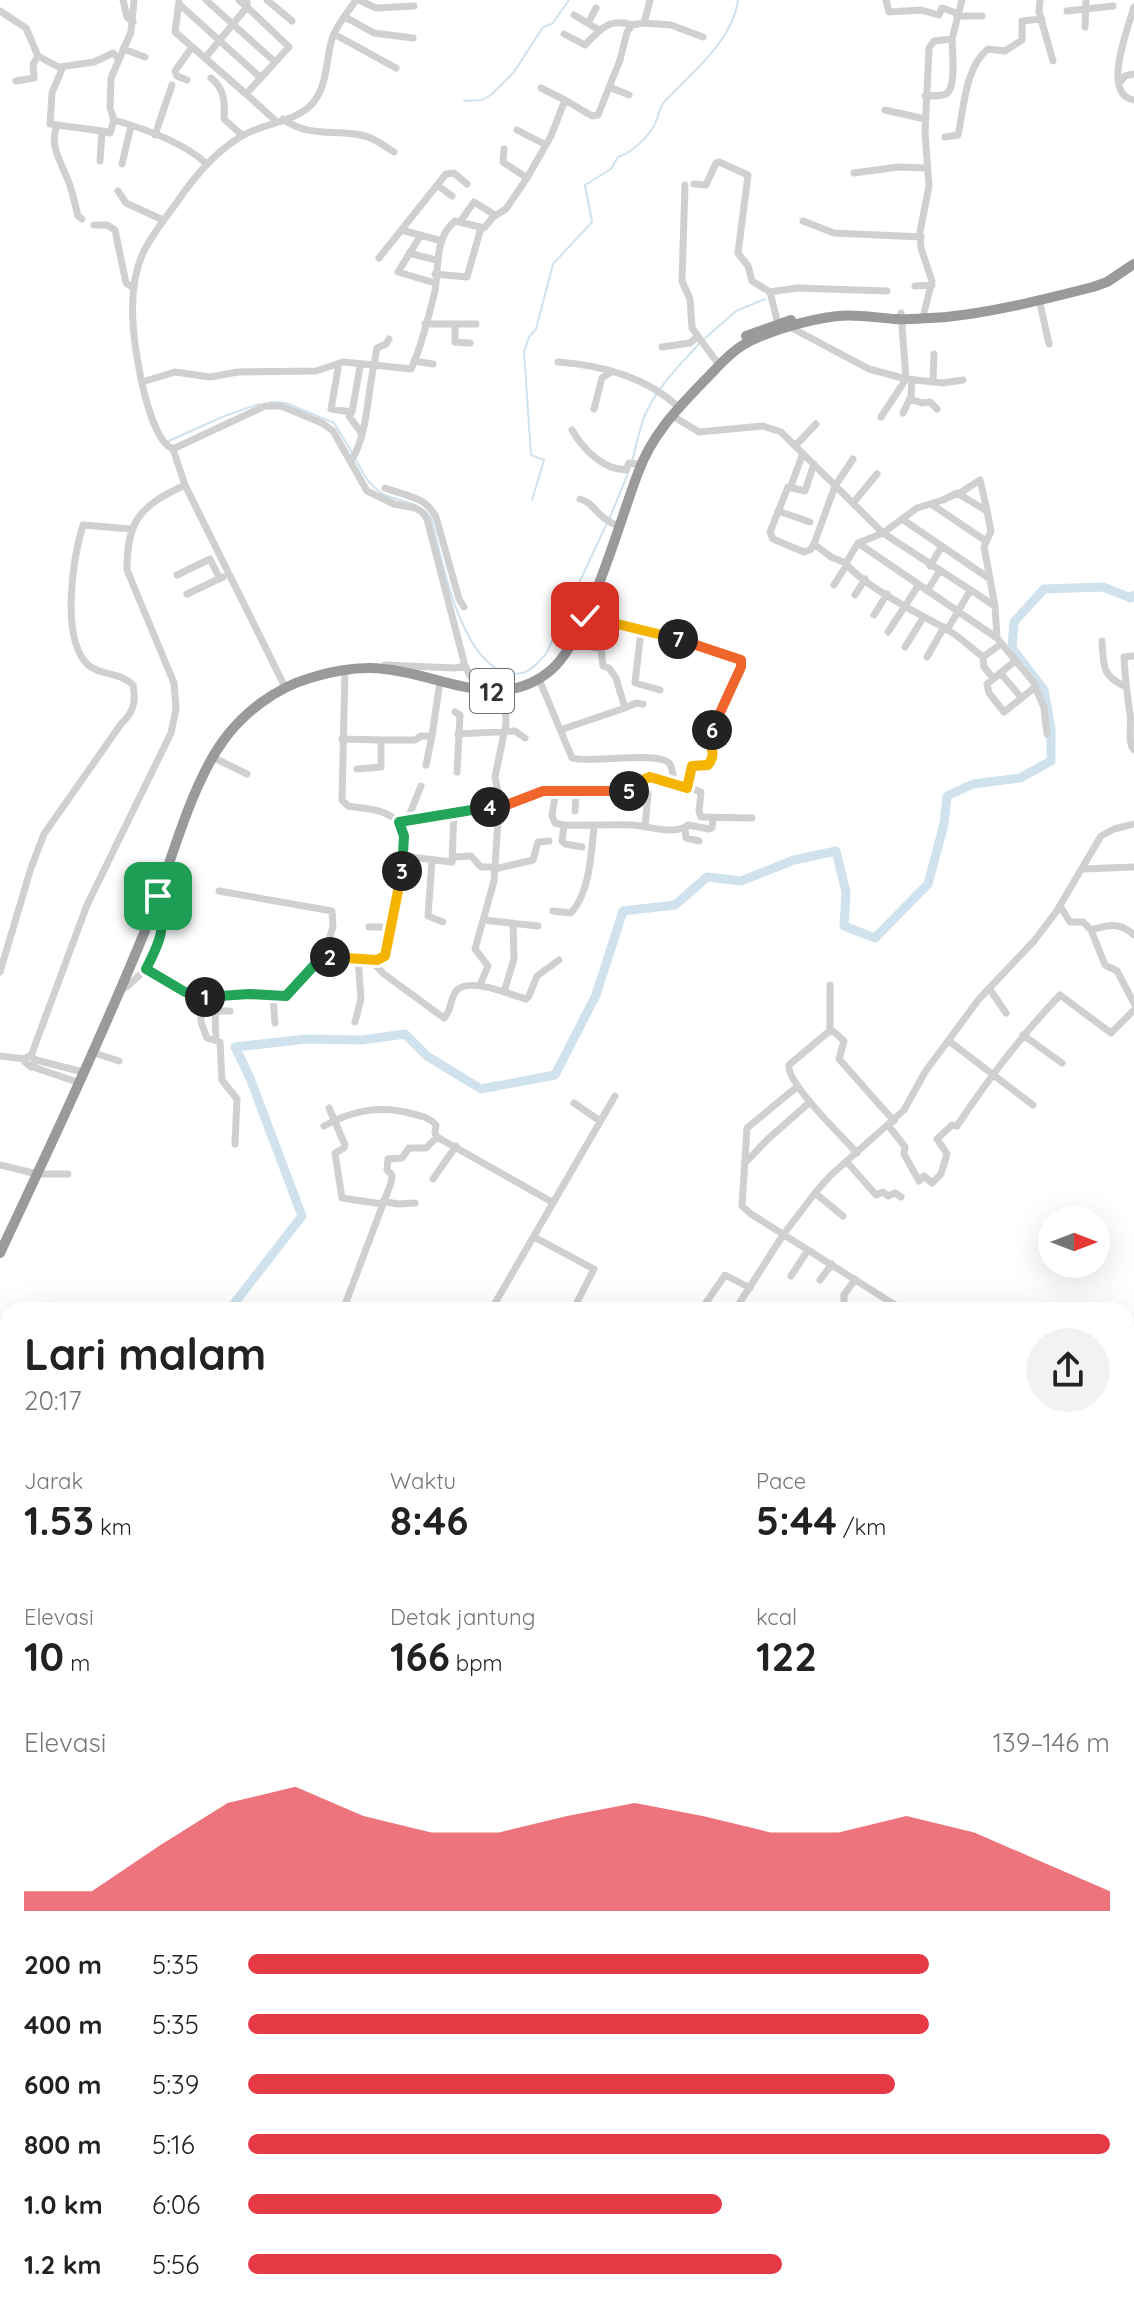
<!DOCTYPE html>
<html lang="id">
<meta charset="utf-8">
<style>
body{margin:0;font-family:Quicksand,sans-serif;background:#f2f2f2;color:#222;height:100vh;display:flex;flex-direction:column;font-size:30px;white-space:nowrap}
*{box-sizing:border-box;margin:0}
p{font-size:26px;color:#767676}
.icon{flex:none;width:44px;height:44px;fill:none;stroke:currentColor;stroke-width:2;stroke-linecap:round;stroke-linejoin:round}
.map{position:relative;flex:1;overflow:hidden}
.side{position:absolute;left:0px;top:1302px;width:1134px;height:1008px;display:flex;flex-direction:column;background:#fff;border-radius:24px 24px 0 0;box-shadow:0 8px 32px #0002}
.side>*{flex:none}
.needle{width:52px;rotate:90deg}
.tools{position:absolute;left:1038px;top:1206px;display:grid;gap:16px}
.tools a{display:grid;place-items:center;width:72px;height:72px;border-radius:50%;background:#fff;box-shadow:0 8px 32px #0002;font-size:40px}
.pin{position:absolute;display:grid;place-items:center;width:68px;height:68px;color:#fff;margin:-34px;border-radius:16px;box-shadow:0 4px 12px #0006}
.km{position:absolute;width:40px;height:40px;margin:-20px;border-radius:50%;background:#222;color:#fff;font-size:22px;line-height:40px;text-align:center}
.round{display:grid;place-items:center;flex:none;width:84px;height:84px;border-radius:42px;background:#f2f2f2}
.head{display:flex;align-items:center;justify-content:space-between;height:136px;padding:0 24px}
h1{font-size:44px;font-weight:700;line-height:60px}
.metrics{display:grid;grid-template-columns:repeat(3,1fr);gap:12px;height:136px;padding:8px 24px}
.metrics div{display:grid;align-content:center}
.metrics b{font-size:40px;font-weight:700}
.metrics small{font-size:22px;font-weight:400}
.metrics p{font-size:22px}
.chart{height:224px;padding:16px 24px}
.chart p{display:flex;justify-content:space-between}
.chart svg{width:100%;height:144px;margin-top:8px;fill:#e63946;opacity:.7}
ul{padding:0 24px;list-style:none;font-size:26px}
li{display:grid;grid-template-columns:128px 96px 1fr;align-items:center;height:60px}
li i{height:20px;border-radius:10px;background:#e63946}
.map>svg:first-child{display:block}
.green{fill:#e6ecdf}
.lines{fill:none;stroke-linecap:round;stroke-linejoin:round}
.stream{stroke:#cfe2ee;stroke-width:2}
.river{stroke:#cfe2ee;stroke-width:9}
.minor{stroke:#d0d0d0;stroke-width:7}
.major{stroke:#ababab;stroke-width:9}
.highway{stroke:#9a9a9a;stroke-width:10}
.split-1-casing{stroke:#fff;stroke-width:16}
.split-2-casing{stroke:#fff;stroke-width:16}
.split-3-casing{stroke:#fff;stroke-width:16}
.split-4-casing{stroke:#fff;stroke-width:16}
.split-5-casing{stroke:#fff;stroke-width:16}
.split-6-casing{stroke:#fff;stroke-width:16}
.split-7-casing{stroke:#fff;stroke-width:16}
.split-8-casing{stroke:#fff;stroke-width:16}
.split-1{stroke:#22a559;stroke-width:10}
.split-2{stroke:#22a559;stroke-width:10}
.split-3{stroke:#f5b400;stroke-width:10}
.split-4{stroke:#22a559;stroke-width:10}
.split-5{stroke:#f0652b;stroke-width:10}
.split-6{stroke:#f5b400;stroke-width:10}
.split-7{stroke:#f0652b;stroke-width:10}
.split-8{stroke:#f5b400;stroke-width:10}
.labels{text-anchor:middle;dominant-baseline:central;stroke-width:8;stroke-linejoin:round;paint-order:stroke}
.shield{fill:#fff;stroke:#707070;stroke-width:2}
.shield-label{font-size:26px;font-weight:bold;fill:#333}
</style>
<div class="map">
<svg width="1134" height="2310" viewBox="0 0 1134 2310">
<rect width="100%" height="100%" fill="#fff"/>
<!-- green -->
<path class="green" d="M8,1864V2095L0,2092V1873Z"/>
<g class="lines">
<!-- stream -->
<path class="stream" d="M464,101L482,100L492,94L514,72L543,27L552,24L569,0
M703,340L736,311L765,299
M270,402L286,403L334,423L353,454
M169,441L222,417L259,404
M356,460C363,474 370,487 385,495C403,503 419,501 431,518C442,557 463,684 522,673C532,671 540,660 546,654L607,523
M632,461C636,447 639,431 644,417C656,388 678,367 699,344
M532,500L544,460L531,455L524,352L529,337L536,329L553,264L592,222L585,185L611,169L618,157C633,152 647,138 655,124C659,116 659,107 665,101C691,73 733,41 738,0
M610,517L629,471"/>
<!-- river -->
<path class="river" d="M229,1310L302,1216L250,1078L235,1047L306,1039L362,1040L405,1034L427,1056L481,1089L555,1075L596,995L623,911L675,905L707,877L741,881L794,860L836,851L846,892L844,926L875,938L928,884L944,824L947,796L973,784L1020,778L1051,761V728L1044,690L1012,648L1014,622L1044,589L1103,587L1131,598L1134,595
M0,1571L8,1570
M0,1687L8,1690
M0,1857L8,1846"/>
<!-- minor -->
<path class="minor" d="M123,0L127,17L133,22
M206,0L275,62
M239,0L247,7L205,58L246,94
M247,0V7L289,47L246,94L276,121
M267,0L292,21
M356,0C348,12 338,23 333,36C325,58 329,86 311,105C293,123 262,123 240,137C214,153 194,177 177,202C165,219 152,234 143,253C126,290 133,340 141,379C145,397 155,442 173,449L265,406H281L322,423L333,431L367,491L394,504L415,508L422,512L427,519L465,666L471,677L498,687
M359,0L376,8L414,6
M886,0L889,12L921,10L939,15L942,8L954,12L957,16H982
M1040,0L1039,12L1053,61
M179,2L175,32L205,58
M179,4L261,78
M1134,7C1128,28 1101,95 1134,100
M0,11L26,28L38,56L62,69L52,93L50,124L102,131
M1067,11L1113,6
M574,15L599,30
M345,17L374,33L413,38
M588,23L596,8
M643,23L671,25L703,37
M1085,27L1086,0
M334,34L396,68
M564,34L585,45C601,28 609,18 633,25
M123,49L145,57
M60,67L94,62L113,53L118,58
M211,78C225,89 225,103 224,119L242,135
M187,80L177,76L175,71L192,47
M16,81L34,78L33,64L38,56
M1121,81L1125,76L1134,74
M609,87L629,95
M541,88L565,100
M925,96C931,96 942,96 946,94C957,88 952,50 952,39
M885,110L925,119
M283,119C308,138 337,129 365,136C376,139 384,146 394,152
M114,120C146,129 183,142 207,164
M57,126C48,145 63,165 69,183C73,193 75,205 78,216L82,219
M517,130L546,145
M155,135L172,85
M945,137L958,135C964,108 965,67 988,49L1005,51L1022,40V21L1042,19
M504,149L503,162L527,178
M100,161L102,131L110,133L114,120L110,108L111,78L131,32L134,0
M122,164L131,126
M854,173L898,167L927,168
M694,184L706,185L716,163L719,162L748,175L738,253L748,266L752,281L770,292L778,324
M437,185L452,196
M685,185L682,281L690,299L692,328L719,365
M118,191L126,203L163,220
M803,221L834,233L921,237
M460,222L474,202L495,215
M94,225H107L115,230L126,283L134,288
M401,230L442,241
M421,235L398,272L435,283
M409,253L436,260
M379,258L446,174L454,173L467,184
M435,274L467,277L481,228
M915,286L932,285
M770,292L797,288L887,291
M1039,299L1049,344
M901,313L906,379L943,383L963,380
M924,313L932,281L921,248L920,232L929,186L925,133L929,48L934,41L952,39L962,0
M425,324H476
M455,325V342L470,343
M790,327L869,369L906,379L881,417
M389,339L386,344L377,348L374,365L411,369C419,354 431,308 435,291C439,268 434,238 455,221L484,228L493,217L506,209L527,178L551,136L565,100L592,116L598,115L620,60L627,32L632,25L644,23L650,0
M662,347L690,343L698,336
M414,361L433,364
M558,362C599,365 643,376 675,404
M360,367L352,412L349,416L362,434
M338,369L331,409L352,412
M933,381L934,354
M142,382L175,372L210,377L238,372L316,371L343,362L374,365C367,396 368,434 351,461
M910,399L922,403L930,402L937,409
M594,409L602,378L611,372
M903,413L911,396L912,379
M671,415L699,432L763,426L781,432L883,533L917,508L943,500L957,493L987,511L991,531L984,547L995,606L997,638L1035,684L1034,688L1004,712L989,693L987,684L1016,660
M572,430C583,449 602,469 626,470L629,463L636,464
M796,445L816,424
M173,449L185,485L284,685
M814,464L805,491L788,487L770,532L773,539L804,552L810,550L814,544L831,557L846,563L858,543L883,533L995,606
M791,486L803,453
M385,488C406,496 425,496 436,517L459,599L464,607
M960,493L980,480L987,510
M580,499C596,504 595,516 614,524
M853,503L877,474
M931,504L986,541
M778,511L810,522
M902,519L990,579
M858,543L997,638
M814,544L835,486L853,459
M846,563C859,583 920,615 943,627C958,635 970,647 983,657L1001,644
M930,566L942,546
M177,575L210,559L220,579
M834,585L846,566
M927,591L939,572
M187,594L223,577
M855,595L865,579
M874,615L887,594
M585,616L641,631L635,683L660,690
M947,630L970,591
M641,631C659,631 730,651 742,662L710,736C708,748 716,753 708,765L692,766L687,788
M888,632L918,586
M1102,641C1104,665 1101,675 1124,686
M572,643L601,649L603,666L609,668L616,678L625,708L636,703L643,704
M905,647L923,618
M1134,656L1124,657C1125,677 1127,694 1130,714C1132,726 1127,742 1134,750
M927,657L944,627
M983,657L984,667L993,678
M385,665L455,668L465,666
M345,670L342,800L348,806C364,809 383,808 396,820C414,835 391,926 387,950L382,960L358,958L361,999L355,1022
M1000,673L1022,698
M539,679L572,758C592,764 660,750 670,764C673,769 672,777 675,782L701,792L699,811L701,817L752,818
M1035,686L1044,708L1047,734
M455,712L460,715L457,772
M560,730L625,708
M458,734L515,731L525,738
M342,739L381,740
M212,757L247,774
M426,765L432,736
M357,769L381,767V740H415L421,736H432L440,681
M572,789L576,795L575,811
M556,791L552,815L555,823L564,825L562,841L565,844L582,847
M501,807L495,777L506,724L505,691
M407,821L421,786
M399,822L454,811
M564,825C587,826 610,824 633,825C650,826 674,836 688,825L709,829L712,828L713,819
M645,827L648,794
M685,828L686,838L699,841
M402,856L452,862L454,811L499,806
M454,857L471,856L481,867H495
M432,860L428,916L443,922
M495,869L533,860L538,842L549,841
M1083,869L1134,867
M219,891L332,911L333,927L323,957
M1060,906L1070,922H1083L1091,930L1105,965L1117,971L1134,1003
M553,911L571,913C590,892 591,854 594,827
M484,920L538,926
M369,927H391
M1091,930C1108,925 1119,921 1134,935
M370,960L384,974L444,1018C452,1010 450,997 457,990C470,977 511,995 526,999L529,996L537,976L559,960
M146,969C160,943 168,925 158,896
M0,972L31,868L44,834L121,724C134,712 136,702 133,685C121,672 101,676 88,665C60,638 73,558 83,525L131,529
M480,985L488,966L475,949L494,881L499,806L543,791H635L641,788L645,779L650,777L675,782
M830,985V1031
M989,988L1006,1013
M121,990L128,986L146,969L185,992L201,997L249,994L286,996L323,957L358,958
M504,992L514,959L513,923
M201,997V1022L207,1038L220,1042L222,1080L237,1099L235,1144
M273,997L275,1023
M1023,1035L1062,1063
M216,1040L215,1014L219,1011H230
M949,1041L1033,1105
M91,1052L119,1061
M0,1056L26,1059
M31,1056L87,905L171,733L176,709L174,683L127,570C127,520 140,506 185,485
M36,1060L31,1067L25,1062L27,1057L31,1056L36,1060L79,1071
M33,1067L74,1081
M798,1086L747,1128L742,1206L751,1214L903,1310
M574,1103L600,1121
M329,1108L345,1145L344,1148L335,1153L342,1198L382,1204
M888,1125L905,1147L904,1154L919,1181L924,1176L932,1183L941,1174L947,1154L937,1139L952,1125L957,1126C988,1079 1021,1036 1060,995L1111,1033L1134,1010
M324,1126C353,1110 380,1105 413,1114C422,1116 430,1118 436,1125L435,1133L437,1137L552,1202
M857,1153C843,1137 786,1083 789,1065L827,1033L833,1031L844,1041L839,1059L894,1121
M847,1162L876,1195L883,1192L888,1196L895,1193L901,1197
M745,1163L768,1139L810,1102
M0,1165L37,1174H68
M433,1179L456,1146
M815,1193L843,1216
M383,1201L397,1204L415,1203
M534,1237L594,1269L573,1310
M791,1276L808,1250
M820,1280L832,1264
M343,1310L391,1183L392,1175L387,1170L388,1159L402,1158L409,1148H426L437,1137
M491,1310L615,1096
M701,1310L725,1275L750,1288
M735,1310L783,1235L815,1193L830,1176L904,1110L925,1072L979,999L1034,941L1056,912L1101,836L1114,829L1134,824
M850,1310L844,1305V1295L855,1279
M0,1351L8,1350
M1126,1361L1134,1338
M1126,1536L1134,1542
M1126,1573L1134,1560
M0,1664L8,1665
M1126,1868L1134,1859
M1126,1873L1134,1878
M1126,1971L1134,1963
M0,2069L8,2054
M1126,2154L1134,2157
M0,2176L8,2175
M0,2287H8
M1130,2299H1134
M19,2302L21,2310
M48,2302L52,2310
M232,2302L233,2310
M492,2302L493,2310
M514,2302V2310
M642,2302L647,2310
M672,2302L674,2310
M954,2305L966,2307L970,2302
M90,2310L91,2302
M143,2310L145,2302
M431,2310V2302
M458,2310L459,2302
M520,2310L526,2302
M580,2310L586,2302
M612,2310L618,2302"/>
<!-- major -->
<path class="major" d="M1126,2189L1134,2180
M890,2310L892,2302"/>
<!-- highway -->
<path class="highway" d="M746,336L791,320
M0,1253C51,1145 102,1036 147,926C169,870 189,788 223,741C244,712 276,688 310,678C333,671 359,666 384,669C441,674 500,714 551,670C588,638 619,522 638,473C652,434 678,408 706,379C718,367 728,354 743,345C767,331 810,319 838,316C857,314 877,318 896,319C913,320 930,318 946,317C996,312 1045,299 1093,287L1107,282L1134,264"/>
</g>
<g class="lines">
<defs>
<path id="split-1" d="M158,896C167,927 160,942 146,969L185,992L205,997"/>
<path id="split-2" d="M205,997L249,994L286,996L319,960L330,957"/>
<path id="split-3" d="M330,957L377,960L385,956L402,871"/>
<path id="split-4" d="M402,871L404,836L399,822L490,807"/>
<path id="split-5" d="M490,807H501L543,791H629"/>
<path id="split-6" d="M629,791L639,789L645,779L650,777L687,788L692,766L708,765C715,756 713,751 709,741L712,730"/>
<path id="split-7" d="M678,639L741,660V667L712,730"/>
<path id="split-8" d="M585,616L678,639"/>
</defs>
<!-- split-1 casing -->
<use href="#split-1" class="split-1-casing"/>
<!-- split-2 casing -->
<use href="#split-2" class="split-2-casing"/>
<!-- split-3 casing -->
<use href="#split-3" class="split-3-casing"/>
<!-- split-4 casing -->
<use href="#split-4" class="split-4-casing"/>
<!-- split-5 casing -->
<use href="#split-5" class="split-5-casing"/>
<!-- split-6 casing -->
<use href="#split-6" class="split-6-casing"/>
<!-- split-7 casing -->
<use href="#split-7" class="split-7-casing"/>
<!-- split-8 casing -->
<use href="#split-8" class="split-8-casing"/>
<!-- split-1 -->
<use href="#split-1" class="split-1"/>
<!-- split-2 -->
<use href="#split-2" class="split-2"/>
<!-- split-3 -->
<use href="#split-3" class="split-3"/>
<!-- split-4 -->
<use href="#split-4" class="split-4"/>
<!-- split-5 -->
<use href="#split-5" class="split-5"/>
<!-- split-6 -->
<use href="#split-6" class="split-6"/>
<!-- split-7 -->
<use href="#split-7" class="split-7"/>
<!-- split-8 -->
<use href="#split-8" class="split-8"/>
</g>
<g class="labels">
<!-- shield labels -->
<rect class="shield" x="470" y="669" width="44" height="44" rx="6"/>
<g class="shield-label">
<text x="492" y="691">12</text>
</g>
</g>
</svg>
<div class="tools">
<a><svg class="needle" viewBox="-14 -14 28 28"><path d="M0-13l5 13h-10z" fill="#e53935"/><path d="M0 13l5-13h-10z" fill="#767676"/></svg></a>
</div>
<div class="pin" style="left:158px;top:896px;background:#1e9e55"><svg class="icon" aria-label="arrive" viewBox="0 0 24 24"><path d="M6 21V4h12l-3 4 3 4H6"/></svg></div>
<div class="pin" style="left:585px;top:616px;background:#d93025"><svg class="icon" aria-label="check" viewBox="0 0 24 24"><path d="M5 12l5 5 9-10"/></svg></div>
<b class="km" style="left:205px;top:997px">1</b>
<b class="km" style="left:330px;top:957px">2</b>
<b class="km" style="left:402px;top:871px">3</b>
<b class="km" style="left:490px;top:807px">4</b>
<b class="km" style="left:629px;top:791px">5</b>
<b class="km" style="left:712px;top:730px">6</b>
<b class="km" style="left:678px;top:639px">7</b>
<section class="side">
<div class="head"><div><h1>Lari malam</h1><p>20:17</p></div><a class="round"><svg class="icon" aria-label="share" viewBox="0 0 24 24"><path d="M12 15V3M7 8l5-5 5 5M5 13v7h14v-7"/></svg></a></div>
<div class="metrics">
<div><p>Jarak</p><b>1.53<small> km</small></b></div>
<div><p>Waktu</p><b>8:46</b></div>
<div><p>Pace</p><b>5:44<small> /km</small></b></div>
</div>
<div class="metrics">
<div><p>Elevasi</p><b>10<small> m</small></b></div>
<div><p>Detak jantung</p><b>166<small> bpm</small></b></div>
<div><p>kcal</p><b>122</b></div>
</div>
<div class="chart"><p><span>Elevasi</span>139–146 m</p>
<svg viewBox="0 0 160 44" preserveAspectRatio="none"><path d="M0 44V38L10 38L20 24L30 11L40 6L50 15L60 20L70 20L80 15L90 11L100 15L110 20L120 20L130 15L140 20L150 29L160 38V44z"/></svg>
</div>
<ul>
<li><b>200 m</b>5:35<i style="width:79%"></i></li>
<li><b>400 m</b>5:35<i style="width:79%"></i></li>
<li><b>600 m</b>5:39<i style="width:75%"></i></li>
<li><b>800 m</b>5:16<i style="width:100%"></i></li>
<li><b>1.0 km</b>6:06<i style="width:55%"></i></li>
<li><b>1.2 km</b>5:56<i style="width:62%"></i></li>
</ul>
</section>
</div>
